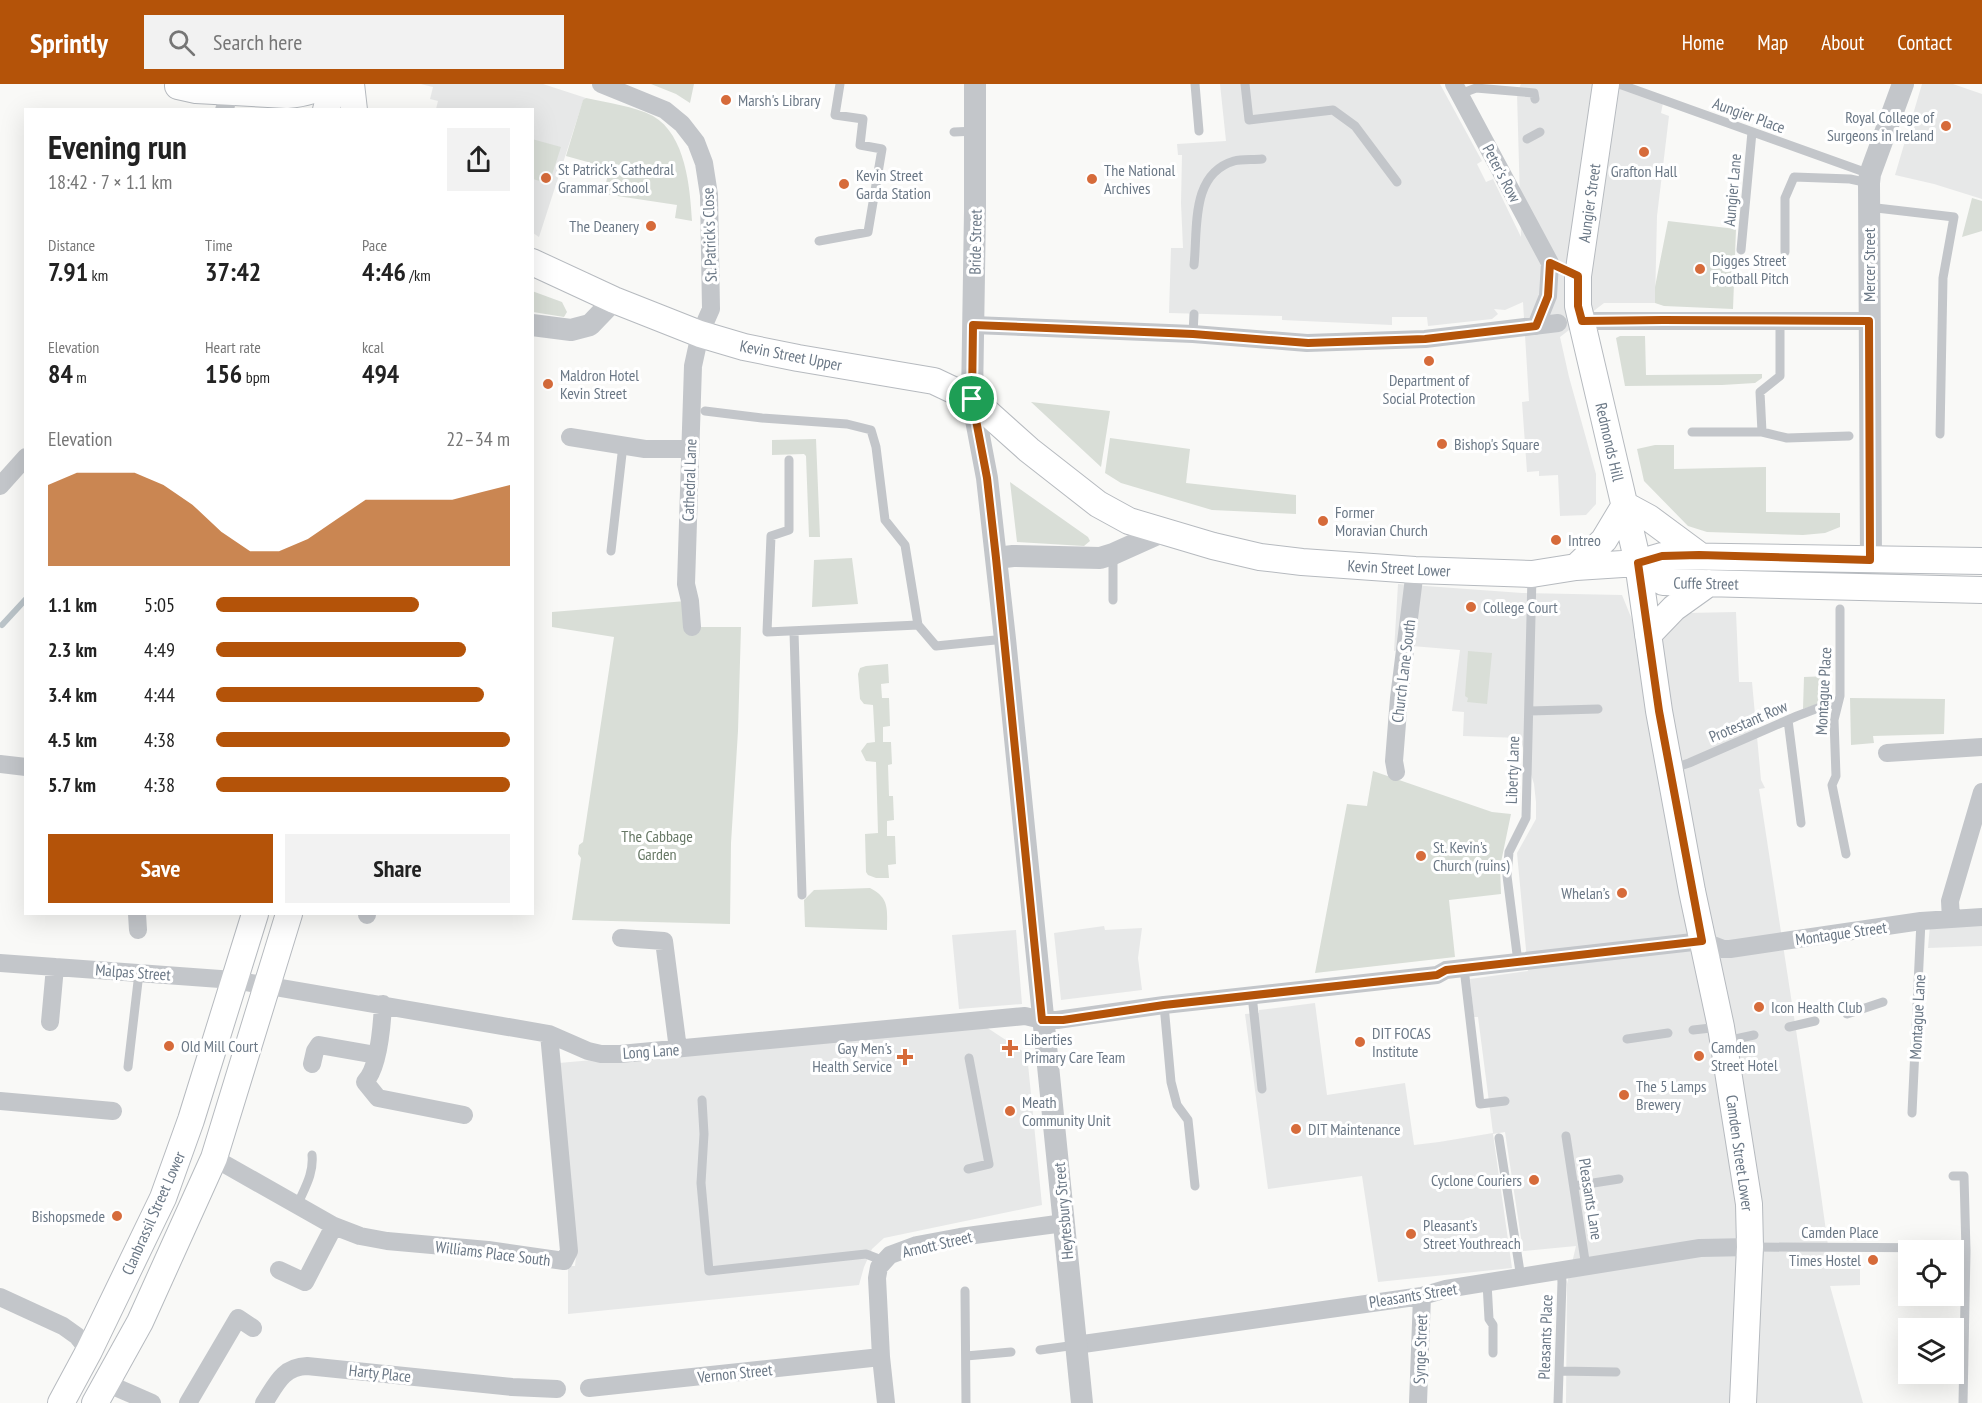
<!DOCTYPE html>
<meta charset="utf-8">
<style>
body{margin:0;font-family:"PT Sans Narrow",sans-serif;background:#f2f2f2;color:#222;height:100vh;display:flex;flex-direction:column;font-size:22px;white-space:nowrap}
*{box-sizing:border-box;margin:0}
p{font-size:20px;color:#767676}
.icon{flex:none;width:33px;height:33px;fill:none;stroke:currentColor;stroke-width:2;stroke-linecap:round;stroke-linejoin:round}
.map{position:relative;flex:1;overflow:hidden}
.details{position:absolute;left:24px;top:24px;width:510px;height:807px;display:flex;flex-direction:column;background:#fff;border-radius:0px;box-shadow:0 6px 24px #0002}
.details>*{flex:none}
.controls{position:absolute;left:1898px;top:1156px;display:grid;gap:12px}
.controls a{display:grid;place-items:center;width:66px;height:66px;border-radius:0px;background:#fff;box-shadow:0 6px 24px #0002;font-size:30px}
.pin{position:absolute;display:grid;place-items:center;width:51px;height:51px;color:#fff;margin:-26px;border:3px solid #fff;border-radius:50%;box-shadow:0 2px 6px #0007}
.round{display:grid;place-items:center;flex:none;width:63px;height:63px;border-radius:0px;background:#f2f2f2}
.overview{display:flex;align-items:center;justify-content:space-between;height:102px;padding:0 24px}
h1{font-size:33px;font-weight:700;line-height:45px}
.stats{display:grid;grid-template-columns:repeat(3,1fr);gap:9px;height:102px;padding:6px 24px}
.stats div{display:grid;align-content:center}
.stats b{font-size:26px;font-weight:700}
.stats small{font-size:16px;font-weight:400}
.stats p{font-size:16px}
.chart{height:168px;padding:12px 24px}
.chart p{display:flex;justify-content:space-between}
.chart svg{width:100%;height:108px;margin-top:6px;fill:#b45309;opacity:.7}
.action{display:flex;gap:12px;margin-top:auto;padding:12px 24px}
.action a{flex:1;height:69px;border-radius:0px;background:#b45309;color:#fff;font-size:24px;font-weight:700;line-height:69px;text-align:center}
.action a+a{background:#f2f2f2;color:#222}
ul{padding:0 24px;list-style:none;font-size:20px}
li{display:grid;grid-template-columns:96px 72px 1fr;align-items:center;height:45px}
li i{height:15px;border-radius:8px;background:#b45309}
header{display:flex;align-items:center;gap:36px;box-sizing:border-box;height:84px;padding:0 30px;background:#b45309;color:#fff}
header strong{font-size:28px}
nav{display:flex;gap:33px;margin-inline-start:auto;font-size:21px}
.search{width:420px;height:54px;background:#f2f2f2;display:flex;align-items:center;gap:15px;box-sizing:border-box;padding:0 21px;border-radius:0px;color:#767676;font-size:22px}
.map>svg:first-child{display:block}
.built{fill:#e7e8e8}
.green{fill:#d9ded7}
.lines{fill:none;stroke-linecap:round;stroke-linejoin:round}
.stream{stroke:#bbc4c9;stroke-width:6}
.secondary-casing{stroke:#b6babf;stroke-width:28}
.service{stroke:#c3c6ca;stroke-width:9}
.minor{stroke:#c3c6ca;stroke-width:18}
.tertiary{stroke:#c3c6ca;stroke-width:22}
.secondary{stroke:#fff;stroke-width:26}
.route-casing{stroke:#fff;stroke-width:12}
.route{stroke:#b45309;stroke-width:8}
.poi-dot{fill:#d66b3a;stroke:#fff;stroke-width:2}
.labels{text-anchor:middle;dominant-baseline:central;stroke-width:6;stroke-linejoin:round;paint-order:stroke}
.poi-label{font-size:16px;fill:#6b7886;stroke:#fff;text-anchor:start}
.street-label{font-size:16px;fill:#6b7886;stroke:#fff}
.park-label{font-size:16px;fill:#677865;stroke:#fff}
</style>
<header>
<strong>Sprintly</strong>
<div class="search"><svg class="icon" aria-label="search" viewBox="0 0 24 24"><circle cx="10" cy="10" r="6"/><path d="M15 15l6 6"/></svg>Search here</div>
<nav><a>Home</a><a>Map</a><a>About</a><a>Contact</a></nav>
</header>
<div class="map">
<svg width="1982" height="1319" viewBox="0 0 1982 1319">
<rect width="100%" height="100%" fill="#f9f9f7"/>
<!-- built -->
<path class="built" d="M421,0H543L586,14L583,17L539,153L533,149L532,26L436,25L438,17L430,15L433,3Z
M1220,0H1440L1482,77L1477,80L1486,98L1493,95L1521,153L1517,9L1521,0H1607L1663,19L1661,29L1669,32L1657,132L1655,219H1604L1560,253L1569,293L1596,390V420L1586,431L1560,432L1558,391L1539,392V387L1527,388L1522,318L1529,317L1523,218L1505,226L1494,225L1498,230L1492,235L1428,242L1427,233H1392V241L1282,236V232L1169,229L1171,164H1183L1181,119L1182,71H1178L1177,60L1226,57Z
M1922,0H1953L1982,10V115L1934,100L1895,91Z
M1398,500L1522,509L1622,511L1633,538L1686,529L1736,528L1739,598H1752L1761,696L1765,704L1759,705L1760,711L1819,1096L1829,1169V1185H1860V1201L1830,1202L1863,1319H1566L1567,1200L1576,1162L1523,1167L1505,1048L1493,1050L1512,1184L1378,1198L1362,1092L1268,1105L1245,930L1259,929V926L1315,919L1327,1011L1405,999L1414,1061L1439,1058L1493,1049L1478,933H1474L1470,895L1528,887L1517,769L1536,735V718L1534,700L1520,654L1463,652L1464,628L1452,627L1460,566L1412,562L1394,567Z
M1982,838V862L1928,864L1930,841Z
M1104,842L1105,846L1142,844L1138,874L1142,906L1061,916L1054,849Z
M1016,846L1022,920L959,925L952,851Z
M983,941L1027,970L1042,1121L884,1154L872,1165L864,1183L859,1201L568,1230V1182H575L576,1172L559,979Z"/>
<!-- green -->
<path class="green" d="M651,0H694L690,19L676,10Z
M586,14C608,19 634,22 653,32C686,51 690,104 692,137L675,134L677,121L604,110L609,84L566,72L583,16Z
M532,55L561,63L549,100L533,95Z
M1972,114L1982,117V147L1962,153Z
M1668,137L1736,145L1733,225L1664,222L1655,219V203Z
M532,207L562,218L567,228L564,233L533,228Z
M1620,252H1645L1646,291L1762,290V294L1755,299L1722,301L1625,302L1616,254Z
M1031,318L1110,327L1101,383Z
M1110,354L1190,365L1186,399L1296,411V430L1212,426L1121,399L1105,389Z
M816,355L820,453H809L806,372L804,370L772,371V356Z
M1655,361H1674V385L1766,383V428L1840,429V443L1825,449L1803,451L1707,448L1688,442L1644,397L1637,365Z
M1010,398L1088,453L1090,457L1084,462L1017,458Z
M852,474L858,520L812,523L814,476Z
M686,517L687,543H741L738,647L731,759L730,840L572,836L581,774L578,770L579,761L583,758L614,553L552,543V528Z
M1468,567L1492,569L1487,620L1467,618L1468,614L1465,612Z
M888,580L889,599L881,600L882,614H889L890,642L883,643V658H891L892,680L888,681L889,712H893L894,736L887,737V752H895L896,780L888,781L889,794H876L868,791L866,788L865,750L878,749L876,678L866,677L861,667L867,659L875,658L873,621L864,620L860,615L858,590L860,584L866,582Z
M1829,592L1830,616L1803,625L1804,593Z
M1850,614L1945,615L1944,650L1873,652L1874,659L1851,661Z
M1373,687L1492,728L1511,730L1500,783L1501,810L1449,816L1455,873L1315,889L1347,720L1367,722Z
M870,804C890,814 887,826 887,846L805,843L804,816L814,806Z"/>
<g class="lines">
<!-- stream -->
<path class="stream" d="M2,541L26,515"/>
<defs>
<path id="secondary" d="M351,0L354,26
M1606,0L1578,192V222L1638,479L1659,627L1692,807L1721,943L1749,1120L1750,1163L1743,1319
M178,2L196,6L287,11C299,10 314,8 323,0
M326,26L333,0
M532,178L614,216L700,250L744,263L798,274L934,297L972,315L1029,366L1098,420L1129,437L1213,462L1260,473L1302,478L1415,486L1532,490L1576,483L1638,479L1662,472L1982,477
M1625,421L1649,434L1699,471
M1638,479L1663,498L1982,506
M1576,483L1604,456L1625,421
M1648,551L1674,524L1709,499
M61,1319L89,1267L163,1114L191,1036L255,830
M95,1319L140,1238L214,1074L289,830"/>
</defs>
<!-- secondary casing -->
<use href="#secondary" class="secondary-casing"/>
<!-- service -->
<path class="service" d="M1195,0L1199,47
M1245,0L1249,36L1333,26L1355,42L1397,98
M1619,0L1870,90
M1460,10L1476,4L1534,9L1535,15
M954,48L976,47
M1527,55L1540,48
M1868,123L1954,133L1943,194L1940,350
M819,157L868,148L882,65L860,61L863,35L835,31L840,0
M1741,166L1752,48
M1785,168V114L1794,93L1850,95L1869,99
M1194,181C1198,145 1190,90 1234,77C1242,75 1253,76 1262,75
M1193,250L1194,230
M705,327L762,334L847,340L871,346L876,363L885,436L905,461L918,541
M1692,348H1762L1787,354L1849,352
M1762,348L1760,308L1780,292V237
M789,376V446L771,452L767,548L918,541L936,562L1005,555
M611,467L623,361
M1113,470V516
M1840,525V612L1834,636L1836,692L1832,701L1846,770
M794,548L802,811
M1530,627L1598,625
M1788,636L1801,739
M1671,685L1689,679L1797,632L1826,621L1838,619
M1518,878L1507,792L1509,768L1526,734L1532,492
M1464,884L1480,1020L1505,1017
M1252,911L1262,1005
M1164,921L1171,998L1177,1021L1188,1036L1195,1102
M1847,930L1883,918
M1789,943L1815,937
M1693,946L1720,943
M1627,955L1668,949
M1726,957L1754,951
M128,983L139,889
M702,1016L704,1050L701,1099L709,1187L866,1170L884,1177
M1912,1029L1921,837
M1566,1052L1586,1183
M1499,1054L1521,1194
M968,1085L989,1080L969,974
M1953,1092H1964L1966,1167L1963,1319
M1574,1102L1619,1095
M297,1122C304,1105 314,1090 312,1071
M1752,1163L1966,1164
M1487,1199L1489,1235L1493,1241V1269
M965,1207L966,1319
M1040,1266L1076,1261
M966,1272L1011,1268
M1560,1287L1616,1288
M1558,1319L1562,1198L1561,1187"/>
<!-- minor -->
<path class="minor" d="M601,0L665,26L682,40L696,58L704,79L709,111L711,225L700,250L693,282L686,500L690,517L692,543
M1454,0L1550,179L1548,212L1536,242
M224,26L226,21
M1582,237H1869
M973,241L1193,250L1307,259L1425,255L1558,239
M570,353L645,365H690
M0,402L26,373
M1887,669L1982,663
M0,680L26,683
M1396,688L1394,677L1399,614L1415,486
M137,830L138,846
M367,831V830
M1951,835L1950,817L1982,708
M621,854L664,857L678,965
M0,879L234,896L549,950L588,967L601,970H620L1025,932L1042,936H1057L1164,921L1437,891L1446,886L1702,857L1723,865H1730L1921,837L1982,833
M383,920C382,941 379,983 365,998L378,1014L464,1031
M50,938L55,883
M312,980L315,967L319,961L376,971
M0,1017L113,1027
M214,1074L334,1142L360,1152L387,1157L488,1166L564,1177L569,1167L549,950
M279,1186L305,1198L334,1142
M0,1213L63,1242L77,1252L89,1267
M1076,1261L1422,1212L1446,1205L1700,1164L1750,1163
M106,1299L152,1319
M589,1304L881,1273
M188,1319L238,1234L253,1244
M264,1319C276,1301 282,1283 307,1282L512,1303L557,1305
M886,1319L881,1273L877,1194L879,1183L890,1171L917,1161L960,1153L1064,1139
M1418,1319L1422,1212"/>
<!-- tertiary -->
<path class="tertiary" d="M975,0V127L972,315L987,394L1005,555L1082,1319
M532,241L571,246L590,241L614,216
M996,474L1013,472L1100,474L1113,470L1162,448
M1871,476L1869,99L1870,90L1903,0"/>
<!-- secondary -->
<use href="#secondary" class="secondary"/>
</g>
<g class="lines">
<defs>
<path id="route" d="M1550,179L1578,192V222L1582,237L1663,236L1869,237L1870,476L1699,471L1662,472L1638,479L1659,627L1702,857L1446,886L1437,891L1164,921L1063,936H1042L996,474L987,394L972,315L973,241L1193,250L1308,259L1425,255L1536,242L1548,212Z"/>
</defs>
<!-- route casing -->
<use href="#route" class="route-casing"/>
<!-- route -->
<use href="#route" class="route"/>
</g>
<!-- markers -->
<g class="poi-dot">
<circle cx="726" cy="16" r="6"/>
<circle cx="1946" cy="42" r="6"/>
<circle cx="1644" cy="68" r="6"/>
<circle cx="546" cy="94" r="6"/>
<circle cx="1092" cy="95" r="6"/>
<circle cx="844" cy="100" r="6"/>
<circle cx="651" cy="142" r="6"/>
<circle cx="1700" cy="185" r="6"/>
<circle cx="1429" cy="277" r="6"/>
<circle cx="548" cy="300" r="6"/>
<circle cx="1442" cy="360" r="6"/>
<circle cx="1323" cy="437" r="6"/>
<circle cx="1556" cy="456" r="6"/>
<circle cx="1471" cy="523" r="6"/>
<circle cx="1421" cy="772" r="6"/>
<circle cx="1622" cy="809" r="6"/>
<circle cx="1759" cy="923" r="6"/>
<circle cx="1360" cy="958" r="6"/>
<circle cx="169" cy="962" r="6"/>
<path d="M1007 955h6v6h6v6h-6v6h-6v-6h-6v-6h6z"/>
<circle cx="1699" cy="972" r="6"/>
<path d="M902 964h6v6h6v6h-6v6h-6v-6h-6v-6h6z"/>
<circle cx="1624" cy="1011" r="6"/>
<circle cx="1010" cy="1027" r="6"/>
<circle cx="1296" cy="1045" r="6"/>
<circle cx="1534" cy="1096" r="6"/>
<circle cx="117" cy="1132" r="6"/>
<circle cx="1411" cy="1150" r="6"/>
<circle cx="1873" cy="1176" r="6"/>
</g>
<g class="labels">
<!-- poi labels -->
<g class="poi-label">
<text x="738" y="16">Marsh's Library</text>
<text x="1934" y="33" text-anchor="end">Royal College of<tspan x="1934" dy="18">Surgeons in Ireland</tspan></text>
<text x="558" y="85">St Patrick's Cathedral<tspan x="558" dy="18">Grammar School</tspan></text>
<text x="1104" y="86">The National<tspan x="1104" dy="18">Archives</tspan></text>
<text x="1644" y="87" text-anchor="middle">Grafton Hall</text>
<text x="856" y="91">Kevin Street<tspan x="856" dy="18">Garda Station</tspan></text>
<text x="639" y="142" text-anchor="end">The Deanery</text>
<text x="1712" y="176">Digges Street<tspan x="1712" dy="18">Football Pitch</tspan></text>
<text x="560" y="291">Maldron Hotel<tspan x="560" dy="18">Kevin Street</tspan></text>
<text x="1429" y="296" text-anchor="middle">Department of<tspan x="1429" dy="18">Social Protection</tspan></text>
<text x="1454" y="360">Bishop's Square</text>
<text x="1335" y="428">Former<tspan x="1335" dy="18">Moravian Church</tspan></text>
<text x="1568" y="456">Intreo</text>
<text x="1483" y="523">College Court</text>
<text x="1433" y="763">St. Kevin's<tspan x="1433" dy="18">Church (ruins)</tspan></text>
<text x="1610" y="809" text-anchor="end">Whelan’s</text>
<text x="1771" y="923">Icon Health Club</text>
<text x="1372" y="949">DIT FOCAS<tspan x="1372" dy="18">Institute</tspan></text>
<text x="1024" y="955">Liberties<tspan x="1024" dy="18">Primary Care Team</tspan></text>
<text x="181" y="962">Old Mill Court</text>
<text x="1711" y="963">Camden<tspan x="1711" dy="18">Street Hotel</tspan></text>
<text x="892" y="964" text-anchor="end">Gay Men's<tspan x="892" dy="18">Health Service</tspan></text>
<text x="1636" y="1002">The 5 Lamps<tspan x="1636" dy="18">Brewery</tspan></text>
<text x="1022" y="1018">Meath<tspan x="1022" dy="18">Community Unit</tspan></text>
<text x="1308" y="1045">DIT Maintenance</text>
<text x="1522" y="1096" text-anchor="end">Cyclone Couriers</text>
<text x="105" y="1132" text-anchor="end">Bishopsmede</text>
<text x="1423" y="1141">Pleasant’s<tspan x="1423" dy="18">Street Youthreach</tspan></text>
<text x="1861" y="1176" text-anchor="end">Times Hostel</text>
</g>
<!-- street labels -->
<g class="street-label">
<text transform="translate(1749 31) rotate(20)">Aungier Place</text>
<text transform="translate(1502 89) rotate(62)">Peter's Row</text>
<text transform="translate(1732 106) rotate(-85)">Aungier Lane</text>
<text transform="translate(1589 119) rotate(-82)">Aungier Street</text>
<text transform="translate(709 151) rotate(-92)">St. Patrick's Close</text>
<text transform="translate(975 158) rotate(-89)">Bride Street</text>
<text transform="translate(1869 181) rotate(-90)">Mercer Street</text>
<text transform="translate(791 271) rotate(11)">Kevin Street Upper</text>
<text transform="translate(1610 358) rotate(77)">Redmonds Hill</text>
<text transform="translate(689 396) rotate(-88)">Cathedral Lane</text>
<text transform="translate(1399 484) rotate(3)">Kevin Street Lower</text>
<text transform="translate(1706 499) rotate(1)">Cuffe Street</text>
<text transform="translate(1403 587) rotate(-83)">Church Lane South</text>
<text transform="translate(1823 607) rotate(-87)">Montague Place</text>
<text transform="translate(1748 637) rotate(-23)">Protestant Row</text>
<text transform="translate(1512 686) rotate(-88)">Liberty Lane</text>
<text transform="translate(1841 849) rotate(-8)">Montague Street</text>
<text transform="translate(133 888) rotate(4)">Malpas Street</text>
<text transform="translate(1917 933) rotate(-87)">Montague Lane</text>
<text transform="translate(651 967) rotate(-4)">Long Lane</text>
<text transform="translate(1740 1069) rotate(82)">Camden Street Lower</text>
<text transform="translate(1591 1115) rotate(81)">Pleasants Lane</text>
<text transform="translate(1063 1127) rotate(-95)">Heytesbury Street</text>
<text transform="translate(153 1129) rotate(-66)">Clanbrassil Street Lower</text>
<text x="1840" y="1148">Camden Place</text>
<text transform="translate(937 1160) rotate(-13)">Arnott Street</text>
<text transform="translate(493 1169) rotate(7)">Williams Place South</text>
<text transform="translate(1413 1211) rotate(-9)">Pleasants Street</text>
<text transform="translate(1545 1253) rotate(-88)">Pleasants Place</text>
<text transform="translate(1420 1265) rotate(-88)">Synge Street</text>
<text transform="translate(380 1289) rotate(6)">Harty Place</text>
<text transform="translate(735 1289) rotate(-6)">Vernon Street</text>
</g>
<!-- park labels -->
<g class="park-label">
<text x="657" y="752">The Cabbage<tspan x="657" dy="18">Garden</tspan></text>
</g>
</g>
</svg>
<div class="controls">
<a><svg class="icon" aria-label="locate" viewBox="0 0 24 24"><circle cx="12" cy="12" r="6"/><path d="M12 2v4M12 18v4M2 12h4M18 12h4"/></svg></a>
<a><svg class="icon" aria-label="layers" viewBox="0 0 24 24"><path d="M12 4l9 5-9 5-9-5zM3 14l9 5 9-5"/></svg></a>
</div>
<div class="pin" style="left:972px;top:315px;background:#1e9e55"><svg class="icon" aria-label="arrive" viewBox="0 0 24 24"><path d="M6 21V4h12l-3 4 3 4H6"/></svg></div>
<section class="details">
<div class="overview"><div><h1>Evening run</h1><p>18:42 · 7 × 1.1 km</p></div><a class="round"><svg class="icon" aria-label="share" viewBox="0 0 24 24"><path d="M12 15V3M7 8l5-5 5 5M5 13v7h14v-7"/></svg></a></div>
<div class="stats">
<div><p>Distance</p><b>7.91<small> km</small></b></div>
<div><p>Time</p><b>37:42</b></div>
<div><p>Pace</p><b>4:46<small> /km</small></b></div>
</div>
<div class="stats">
<div><p>Elevation</p><b>84<small> m</small></b></div>
<div><p>Heart rate</p><b>156<small> bpm</small></b></div>
<div><p>kcal</p><b>494</b></div>
</div>
<div class="chart"><p><span>Elevation</span>22–34 m</p>
<svg viewBox="0 0 160 44" preserveAspectRatio="none"><path d="M0 44V11L10 6L20 6L30 6L40 11L50 19L60 30L70 38L80 38L90 33L100 25L110 17L120 17L130 17L140 17L150 14L160 11V44z"/></svg>
</div>
<ul>
<li><b>1.1 km</b>5:05<i style="width:69%"></i></li>
<li><b>2.3 km</b>4:49<i style="width:85%"></i></li>
<li><b>3.4 km</b>4:44<i style="width:91%"></i></li>
<li><b>4.5 km</b>4:38<i style="width:100%"></i></li>
<li><b>5.7 km</b>4:38<i style="width:100%"></i></li>
</ul>
<div class="action"><a>Save</a><a>Share</a></div>
</section>
</div>
